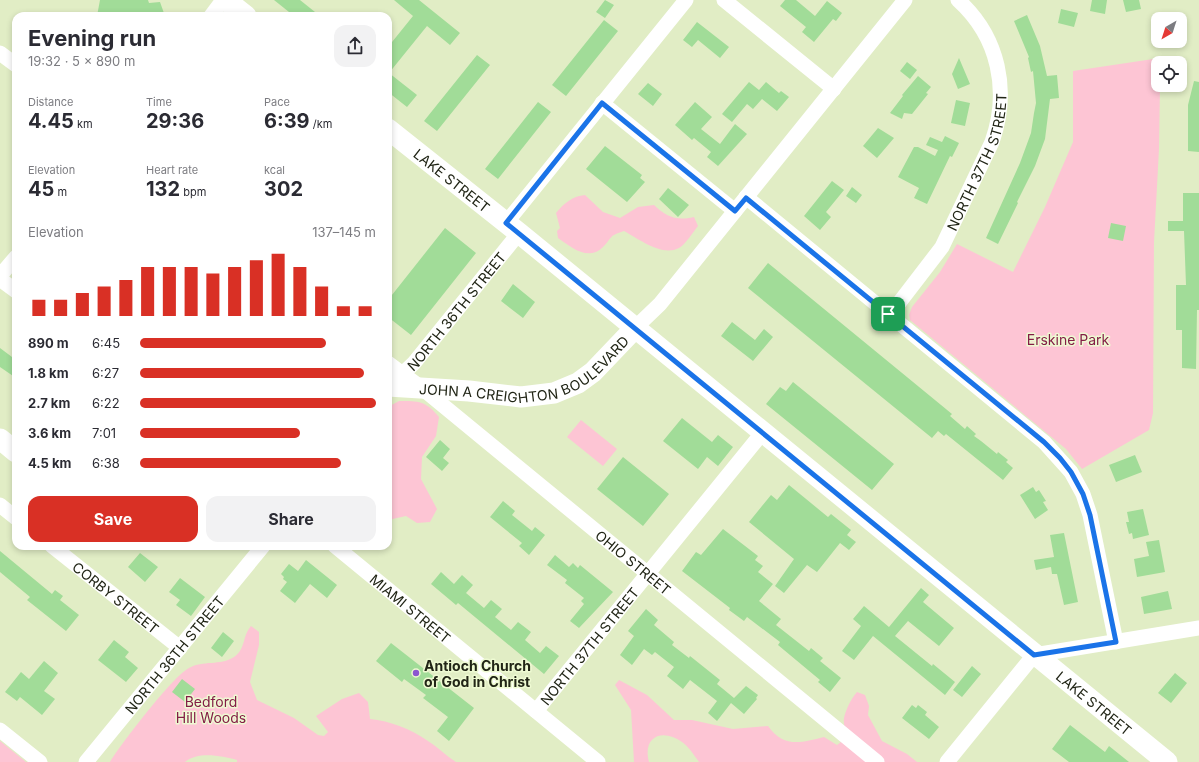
<!DOCTYPE html>
<meta charset="utf-8">
<style>
body{margin:0;font-family:Inter,sans-serif;background:#f2f2f3;color:#2b2b33;height:100vh;display:flex;flex-direction:column;font-size:15px;white-space:nowrap}
*{box-sizing:border-box;margin:0}
p{font-size:13px;color:#7c7c81}
.icon{flex:none;width:22px;height:22px;fill:none;stroke:currentColor;stroke-width:2;stroke-linecap:round;stroke-linejoin:round}
.map{position:relative;flex:1;overflow:hidden}
.drawer{position:absolute;left:12px;top:12px;width:380px;height:538px;display:flex;flex-direction:column;background:#fff;border-radius:12px;box-shadow:0 2px 6px #0003}
.drawer>*{flex:none}
.needle{width:26px;rotate:219deg}
.buttons{position:absolute;left:1151px;top:12px;display:grid;gap:8px}
.buttons a{display:grid;place-items:center;width:36px;height:36px;border-radius:8px;background:#fff;box-shadow:0 2px 6px #0003;font-size:20px}
.pin{position:absolute;display:grid;place-items:center;width:34px;height:34px;color:#fff;margin:-17px;border-radius:8px;box-shadow:0 2px 6px #0006}
.round{display:grid;place-items:center;flex:none;width:42px;height:42px;border-radius:12px;background:#f2f2f3}
.overview{display:flex;align-items:center;justify-content:space-between;height:68px;padding:0 16px}
h1{font-size:22px;font-weight:700;line-height:30px}
.figures{display:grid;grid-template-columns:repeat(3,1fr);gap:6px;height:68px;padding:4px 16px}
.figures div{display:grid;align-content:center}
.figures b{font-size:20px;font-weight:700}
.figures small{font-size:11px;font-weight:400}
.figures p{font-size:11px}
.chart{height:112px;padding:8px 16px}
.chart p{display:flex;justify-content:space-between}
.chart svg{width:100%;height:72px;margin-top:4px;stroke:#d93025;stroke-width:6}
.cta{display:flex;gap:8px;margin-top:auto;padding:8px 16px}
.cta a{flex:1;height:46px;border-radius:12px;background:#d93025;color:#fff;font-size:16px;font-weight:700;line-height:46px;text-align:center}
.cta a+a{background:#f2f2f3;color:#2b2b33}
ul{padding:0 16px;list-style:none;font-size:13px}
li{display:grid;grid-template-columns:64px 48px 1fr;align-items:center;height:30px}
li i{height:10px;border-radius:5px;background:#d93025}
.map>svg:first-child{display:block}
.green{fill:#fdc5d4}
.building{fill:#a1dc98}
.lines{fill:none;stroke-linecap:round;stroke-linejoin:round}
.street{stroke:#fff;stroke-width:15}
.secondary{stroke:#fff;stroke-width:21}
.route-casing{stroke:#fff;stroke-width:8}
.route{stroke:#1a73e8;stroke-width:5}
.poi-dot{fill:#8c57d0;stroke:#eefad2;stroke-width:1.5}
.labels{text-anchor:middle;dominant-baseline:central;stroke-width:3;stroke-linejoin:round;paint-order:stroke}
.street-label{font-size:14px;fill:#212516;stroke:#eefad2}
.park-label{font-size:14px;fill:#831d46;stroke:#eefad2}
.poi-label{font-size:14px;font-weight:bold;fill:#212516;stroke:#eefad2;text-anchor:start}
</style>
<div class="map">
<svg width="1199" height="762" viewBox="0 0 1199 762">
<rect width="100%" height="100%" fill="#e1edc5"/>
<!-- green -->
<path class="green" d="M1160,58V63H1158V85H1160L1159,149L1154,242L1153,413L1149,430L1082,469L1066,449L910,320L909,315L912,307L940,272L957,244L1013,272L1045,207L1073,142V71Z
M585,195L603,212L620,218L638,207L654,205C667,217 676,221 694,217L698,226C693,232 686,244 679,248C662,257 639,239 624,231C608,236 613,237 603,247C588,262 571,247 558,238L557,231L560,228L556,213C564,203 573,196 585,195Z
M399,401C419,401 426,401 439,417L436,436L422,457L421,479L437,509L430,522L417,523L406,516L388,520V407Z
M581,420L617,449L603,466L567,437Z
M251,626L259,632V645L250,682L257,700L294,718L318,735L324,736L328,732L316,716L342,699L359,693L368,702L370,719C390,721 411,729 428,741C438,747 446,756 456,762H237V760C222,756 198,751 185,762H110C121,744 173,676 189,668C203,660 220,666 234,657C246,649 242,636 251,626Z
M619,680L647,695L674,720H692L733,729L768,726C784,748 800,743 824,737L837,745C854,733 842,731 844,718C846,709 851,699 857,692L865,695L869,706L868,715L882,741L907,754L917,762H699C694,755 689,747 682,742C663,728 642,736 649,762H634L631,710L615,685Z
M0,741L26,762H0Z"/>
<!-- building -->
<path class="building" d="M100,0H148L149,3L160,2L165,16H97Z
M274,0H300L320,16H294Z
M394,0H419L460,33L450,45L427,26L389,73L417,95L407,107L388,92V47L413,16Z
M605,0L614,5L605,18L596,12Z
M785,0H796L815,16L827,1L842,13L836,21L833,19L814,42L802,32L806,27L780,6Z
M1092,0H1107L1105,14L1090,11Z
M1123,0H1139L1141,9L1126,12Z
M1061,9L1078,13L1074,27L1058,23Z
M1027,15L1040,46L1047,76L1057,75L1059,98L1050,99L1045,139L1035,166L1017,202L1018,203L998,244L986,238L1020,163L1031,133L1034,113L1036,103L1033,71L1031,72L1028,58L1029,57L1014,21Z
M604,20L618,31L566,96L552,85Z
M697,22L729,47L720,58L698,40L692,47L683,40Z
M477,55L490,65L437,131L424,121Z
M959,58L970,84L958,89L952,74Z
M907,62L917,70L910,79L900,71Z
M918,76L931,87L926,93L928,94L912,114L904,113L902,119L890,113L903,96L902,95Z
M1194,81L1199,82V152L1188,151V105Z
M749,82L759,90L766,82L779,93L781,91L789,97L777,111L762,99L753,109L747,104L732,122L722,114Z
M648,83L662,94L653,106L638,94Z
M956,100L970,103L965,126L951,123Z
M538,102L551,112L498,179L485,169Z
M695,102L712,117L701,129L720,144L735,124L747,134L718,166L707,157L711,152L694,138L692,140L675,125Z
M878,128L894,138L877,158L863,146Z
M945,136L959,143L952,157L950,156L927,204L914,198L919,188L898,177L914,147H918L935,156L938,150L926,145L930,137L942,142Z
M605,146L642,175L640,178L645,182L627,202L586,169Z
M832,181L844,190L826,212L831,217L820,230L804,216Z
M852,187L862,195L856,203L846,196Z
M668,188L689,205L678,217L659,199Z
M1183,193H1199V310H1197L1196,369L1182,368V330H1176V285H1186L1184,231H1168V221H1183Z
M1111,223L1126,226L1123,241L1108,238Z
M445,228L476,253L411,335L388,317V300Z
M768,263L952,414L950,416L965,429L967,426L976,434L974,436L981,441L997,454L998,452L1008,460L1006,462L1013,468L1003,480L946,434L944,436L938,431L932,438L748,288Z
M513,284L535,302L523,318L501,301Z
M732,322L755,340L764,329L773,337L753,361L721,336Z
M0,348L16,360V378L0,367Z
M793,382L894,464L872,490L766,404L780,387L786,391Z
M682,418L712,442L718,435L733,447L718,466L707,457L698,469L663,441Z
M440,440L450,449L443,458L449,463L442,471L426,457Z
M1135,455L1142,472L1116,482L1109,465Z
M623,457L669,494L643,526L597,489Z
M789,485L828,517L831,514L851,530L847,535L856,542L849,550L840,543L817,572L807,565L784,593L775,586L794,559L749,522L771,495L777,500Z
M1033,487L1036,492L1039,490L1046,501L1043,502L1048,510L1035,519L1020,495Z
M503,501L515,511L512,515L532,531L535,527L545,535L529,555L519,546L522,543L490,517Z
M1143,509L1149,535L1133,539L1132,533L1129,534L1126,522H1129L1127,512Z
M723,529L758,556L755,560L763,566L758,572L773,584L759,601L781,619L776,625L809,651L811,648L823,658L820,661L841,678L830,692L818,682L820,680L778,645L780,642L747,617L744,621L729,610L730,608L682,571L696,552L701,555Z
M1064,533L1078,602L1064,605L1057,574H1052L1051,567L1036,570L1034,560L1054,557L1050,535Z
M1159,540L1165,572L1137,577L1134,559L1149,556L1146,542Z
M0,551L52,594L55,590L63,596L60,600L79,615L66,631L27,600L30,597L0,572Z
M140,553L158,567L145,582L128,567Z
M555,555L569,567L573,563L578,568L580,565L613,592L579,628L570,621L584,604L581,601L584,598L565,583L567,580L547,565Z
M306,560L337,585L327,598L310,584L295,603L280,591L287,582L283,579L284,577L281,574L289,564L298,571Z
M441,572L454,584L462,575L473,585L466,593L484,608L491,600L502,609L495,617L511,630L518,622L531,632L525,640L540,653L546,646L559,656L544,674L458,603L456,605L431,584Z
M180,578L205,597L191,616L176,605L180,600L169,592Z
M921,588L929,595L923,602L954,628L939,646L908,621L895,636L932,666L933,664L955,682L945,695L873,636L854,660L842,651L861,626L853,619L864,606L889,627Z
M1168,591L1172,609L1144,614L1141,597Z
M646,609L658,620L654,625L674,642L672,645L689,658L690,656L720,680L717,684L734,698L746,686L758,695L756,698L757,699L744,714L731,703L717,721L708,713L717,701L690,680L683,689L667,676L674,667L655,652L652,655L644,649L632,665L620,655L634,636L628,631Z
M223,632L234,641L222,657L211,648Z
M114,640L129,652L125,657L138,668L126,682L98,660Z
M391,643L474,708L449,741L437,731L448,717L423,698L426,695L404,679L402,682L376,661Z
M44,661L58,673L44,691L55,699L42,715L20,697L17,701L5,692L21,672L29,679Z
M972,666L981,674L962,697L953,690Z
M1175,673L1187,683L1171,703L1158,693Z
M182,679L195,689L185,702L172,692Z
M912,705L916,708L918,705L927,712L925,715L939,727L929,739L902,718Z
M1070,725L1105,752L1109,746L1129,762H1069L1052,749Z"/>
<g class="lines">
<!-- street -->
<g class="street">
<path d="M724,0L834,89"/>
<path d="M211,16L223,0"/>
<path d="M0,53L16,65"/>
<path d="M602,103L735,211"/>
<path d="M746,197L1044,442L1071,472L1083,494L1090,515L1116,642"/>
<path d="M506,223L686,0"/>
<path d="M0,276L16,257"/>
<path d="M0,279L16,291"/>
<path id="s1" d="M888,314L899,303L942,247L992,142C1010,91 999,37 958,0"/>
<path d="M635,328L660,304L905,0"/>
<path id="s2" d="M388,363L423,389L877,762"/>
<path id="s3" d="M395,381L414,363L519,233"/>
<path d="M0,505L16,518"/>
<path id="s4" d="M52,546L180,648"/>
<path id="s5" d="M335,546L598,762"/>
<path id="s6" d="M536,711L763,432"/>
<path d="M0,730L40,762"/>
<path id="s7" d="M86,762L263,546"/>
<path d="M947,762L1034,655L1199,628"/>
</g>
<!-- secondary -->
<g class="secondary">
<path d="M226,0L246,16"/>
<path id="s8" d="M388,129L519,233L1167,762"/>
<path id="s9" d="M388,386L469,391L521,397L554,393L578,383L593,372L635,328"/>
<path d="M0,439L16,452"/>
</g>
</g>
<g class="lines">
<defs>
<path id="route" d="M602,103L735,211L746,198L1044,442L1060,458L1071,472L1083,494L1090,515L1116,642L1034,655L506,223Z"/>
</defs>
<!-- route casing -->
<use href="#route" class="route-casing"/>
<!-- route -->
<use href="#route" class="route"/>
</g>
<!-- markers -->
<circle class="poi-dot" cx="416" cy="673" r="4"/>
<g class="labels">
<!-- street labels -->
<g class="street-label">
<text stroke="none"><textPath href="#s1" startOffset="179">NORTH 37TH STREET</textPath></text>
<text stroke="none"><textPath href="#s8" startOffset="82">LAKE STREET</textPath></text>
<text stroke="none"><textPath href="#s3" startOffset="93">NORTH 36TH STREET</textPath></text>
<text stroke="none"><textPath href="#s9" startOffset="145">JOHN A CREIGHTON BOULEVARD</textPath></text>
<text stroke="none"><textPath href="#s2" startOffset="316">OHIO STREET</textPath></text>
<text stroke="none"><textPath href="#s4" startOffset="82">CORBY STREET</textPath></text>
<text stroke="none"><textPath href="#s5" startOffset="98">MIAMI STREET</textPath></text>
<text stroke="none"><textPath href="#s6" startOffset="84">NORTH 37TH STREET</textPath></text>
<text stroke="none"><textPath href="#s7" startOffset="139">NORTH 36TH STREET</textPath></text>
<text stroke="none"><textPath href="#s8" startOffset="910">LAKE STREET</textPath></text>
</g>
<!-- park labels -->
<g class="park-label">
<text x="1068" y="339">Erskine Park</text>
<text x="211" y="701">Bedford<tspan x="211" dy="16">Hill Woods</tspan></text>
</g>
<!-- poi labels -->
<g class="poi-label">
<text x="424" y="665">Antioch Church<tspan x="424" dy="16">of God in Christ</tspan></text>
</g>
</g>
</svg>
<div class="buttons">
<a><svg class="needle" viewBox="-14 -14 28 28"><path d="M0-13l5 13h-10z" fill="#e53935"/><path d="M0 13l5-13h-10z" fill="#7c7c81"/></svg></a>
<a><svg class="icon" aria-label="locate" viewBox="0 0 24 24"><circle cx="12" cy="12" r="6"/><path d="M12 2v4M12 18v4M2 12h4M18 12h4"/></svg></a>
</div>
<div class="pin" style="left:888px;top:314px;background:#1e9e55"><svg class="icon" aria-label="arrive" viewBox="0 0 24 24"><path d="M6 21V4h12l-3 4 3 4H6"/></svg></div>
<section class="drawer">
<div class="overview"><div><h1>Evening run</h1><p>19:32 · 5 × 890 m</p></div><a class="round"><svg class="icon" aria-label="share" viewBox="0 0 24 24"><path d="M12 15V3M7 8l5-5 5 5M5 13v7h14v-7"/></svg></a></div>
<div class="figures">
<div><p>Distance</p><b>4.45<small> km</small></b></div>
<div><p>Time</p><b>29:36</b></div>
<div><p>Pace</p><b>6:39<small> /km</small></b></div>
</div>
<div class="figures">
<div><p>Elevation</p><b>45<small> m</small></b></div>
<div><p>Heart rate</p><b>132<small> bpm</small></b></div>
<div><p>kcal</p><b>302</b></div>
</div>
<div class="chart"><p><span>Elevation</span>137–145 m</p>
<svg viewBox="0 0 160 44" preserveAspectRatio="none"><path d="M5 44V34M15 44V34M25 44V30M35 44V26M45 44V22M55 44V14M65 44V14M75 44V14M85 44V18M95 44V14M105 44V10M115 44V6M125 44V14M135 44V26M145 44V38M155 44V38"/></svg>
</div>
<ul>
<li><b>890 m</b>6:45<i style="width:79%"></i></li>
<li><b>1.8 km</b>6:27<i style="width:95%"></i></li>
<li><b>2.7 km</b>6:22<i style="width:100%"></i></li>
<li><b>3.6 km</b>7:01<i style="width:68%"></i></li>
<li><b>4.5 km</b>6:38<i style="width:85%"></i></li>
</ul>
<div class="cta"><a>Save</a><a>Share</a></div>
</section>
</div>
